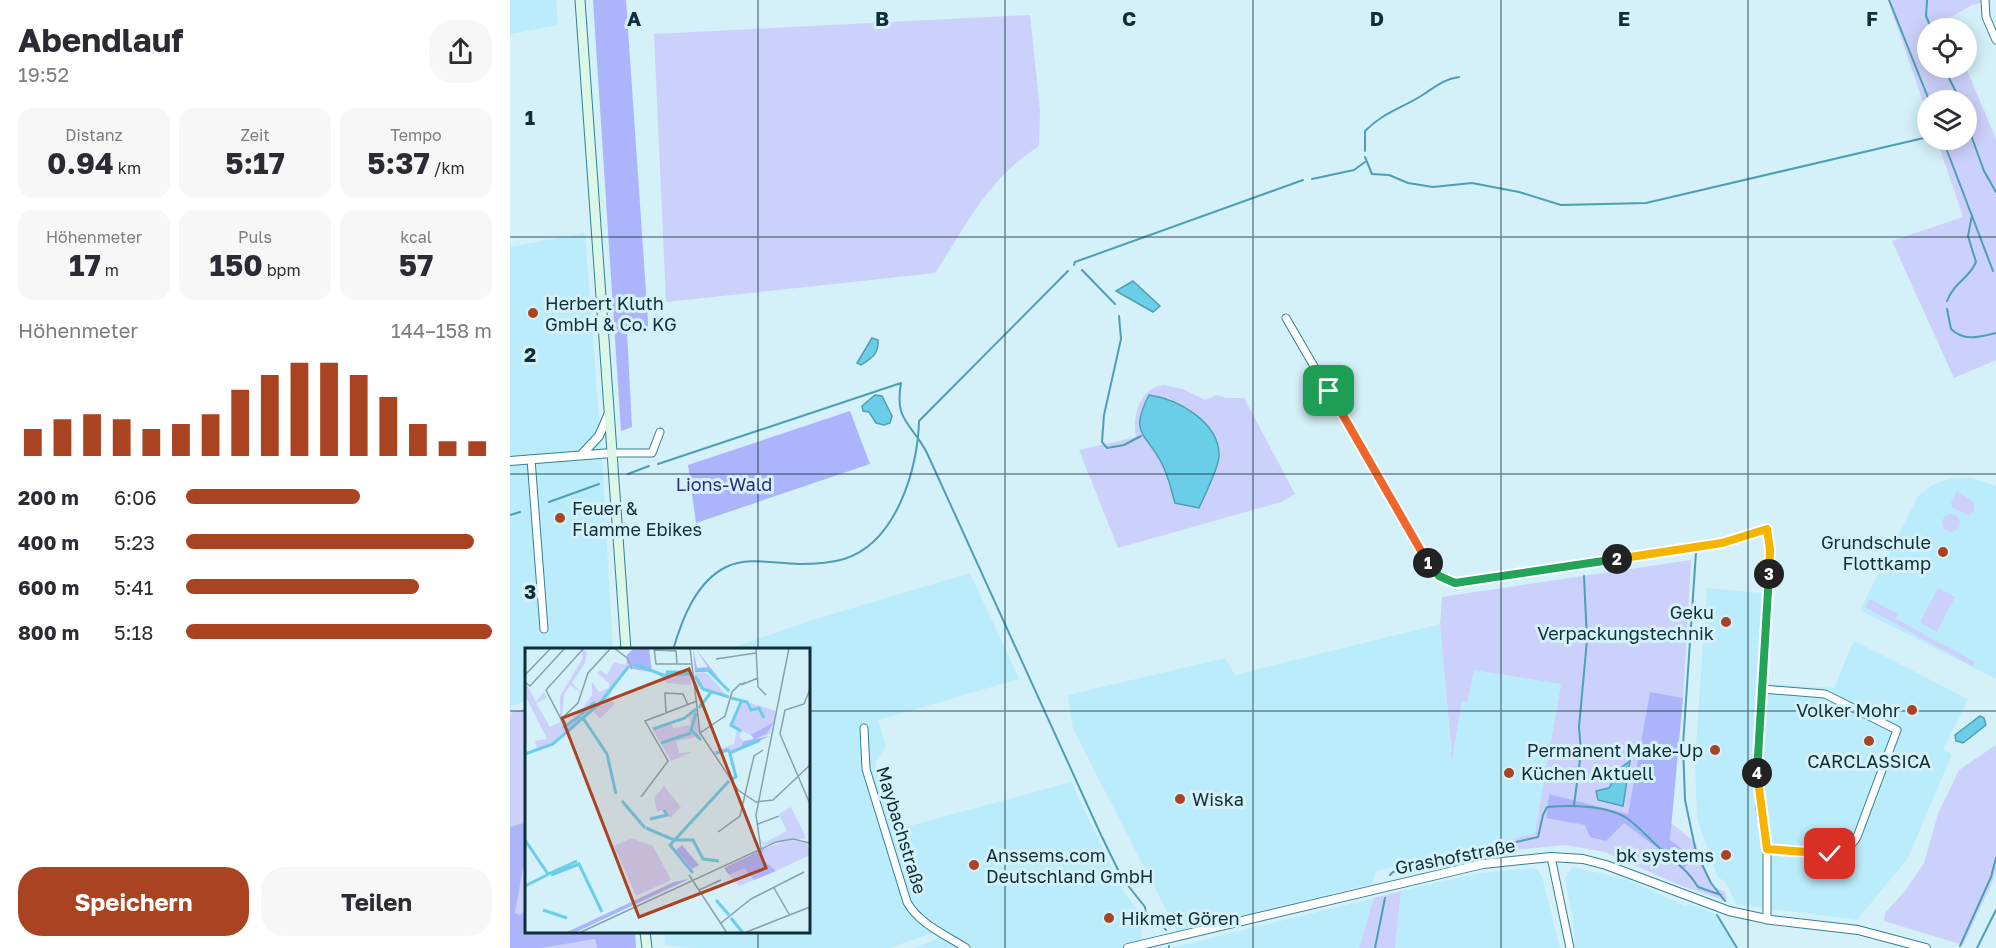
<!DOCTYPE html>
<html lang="de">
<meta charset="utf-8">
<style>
body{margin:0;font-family:"Golos Text",sans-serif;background:#f7f7f7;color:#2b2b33;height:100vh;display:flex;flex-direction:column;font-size:22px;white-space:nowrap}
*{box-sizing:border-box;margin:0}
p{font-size:20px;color:#7c7c81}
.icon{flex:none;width:33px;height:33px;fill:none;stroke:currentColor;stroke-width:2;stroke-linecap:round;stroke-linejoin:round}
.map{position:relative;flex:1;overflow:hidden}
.details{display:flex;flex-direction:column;background:#fff;width:510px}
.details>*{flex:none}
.buttons{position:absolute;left:1407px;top:18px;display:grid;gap:12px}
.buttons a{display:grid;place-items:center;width:60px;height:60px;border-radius:50%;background:#fff;box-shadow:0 3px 15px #0003;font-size:30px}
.pin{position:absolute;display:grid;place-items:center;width:51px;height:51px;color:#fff;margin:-26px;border-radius:12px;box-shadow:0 3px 9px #0006}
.km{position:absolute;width:30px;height:30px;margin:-15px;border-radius:50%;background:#222;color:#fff;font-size:16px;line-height:30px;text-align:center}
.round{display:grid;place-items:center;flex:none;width:63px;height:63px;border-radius:24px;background:#f7f7f7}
.summary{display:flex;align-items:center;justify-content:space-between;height:102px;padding:0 18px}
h1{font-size:33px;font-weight:700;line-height:45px}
.stats{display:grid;grid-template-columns:repeat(3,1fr);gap:9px;height:102px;padding:6px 18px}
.stats div{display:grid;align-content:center;border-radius:15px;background:#f7f7f7;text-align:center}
.stats b{font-size:30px;font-weight:700}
.stats small{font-size:16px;font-weight:400}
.stats p{font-size:16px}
.chart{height:168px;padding:12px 18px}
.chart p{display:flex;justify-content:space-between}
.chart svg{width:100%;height:108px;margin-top:6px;stroke:#aa4321;stroke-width:6}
.primary-button{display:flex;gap:12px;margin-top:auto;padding:12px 18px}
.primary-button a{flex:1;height:69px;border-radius:24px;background:#aa4321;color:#fff;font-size:24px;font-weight:700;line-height:69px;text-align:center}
.primary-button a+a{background:#f7f7f7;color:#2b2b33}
ul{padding:0 18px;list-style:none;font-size:20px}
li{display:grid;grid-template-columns:96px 72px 1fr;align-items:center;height:45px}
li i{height:15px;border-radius:8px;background:#aa4321}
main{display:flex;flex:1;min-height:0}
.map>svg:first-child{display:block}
.built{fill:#bbecfb}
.green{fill:#cbd1fa;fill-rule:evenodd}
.forest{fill:#acb5fc}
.water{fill:#6acee9;stroke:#4e9eb4;stroke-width:1.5}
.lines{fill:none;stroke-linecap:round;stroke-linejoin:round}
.stream{stroke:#4e9eb4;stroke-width:2}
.minor-casing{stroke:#328195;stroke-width:9}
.tertiary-casing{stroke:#328195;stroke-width:10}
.secondary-casing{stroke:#328195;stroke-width:11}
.minor{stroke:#fff;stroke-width:7}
.tertiary{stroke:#fff;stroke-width:8}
.secondary{stroke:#dbf7e7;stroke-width:9}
.split-1-casing{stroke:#fff;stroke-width:12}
.split-2-casing{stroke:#fff;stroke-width:12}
.split-3-casing{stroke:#fff;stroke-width:12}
.split-4-casing{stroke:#fff;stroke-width:12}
.split-5-casing{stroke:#fff;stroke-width:12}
.split-1{stroke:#f0652b;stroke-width:8}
.split-2{stroke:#22a559;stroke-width:8}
.split-3{stroke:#f5b400;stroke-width:8}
.split-4{stroke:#22a559;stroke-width:8}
.split-5{stroke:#f5b400;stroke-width:8}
.grid{fill:none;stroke:#0e2f37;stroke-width:1.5;stroke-opacity:0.55}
.poi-dot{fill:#aa4321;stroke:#d4f0f9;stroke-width:2}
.labels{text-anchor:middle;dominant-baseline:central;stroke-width:6;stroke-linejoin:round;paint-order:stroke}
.poi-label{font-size:18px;fill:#0e2f37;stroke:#d4f0f9;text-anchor:start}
.park-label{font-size:18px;fill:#2d2c7b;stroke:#d4f0f9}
.street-label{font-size:18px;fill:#0e2f37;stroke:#d4f0f9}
.inset-river{fill:none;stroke:#6acee9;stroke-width:3}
.inset-road{fill:none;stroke:#85a3ab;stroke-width:1.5}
.view{fill:#aa4321;fill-opacity:0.15;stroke:#aa4321;stroke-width:3}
.inset-edge{fill:none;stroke:#0e2f37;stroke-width:3}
.grid-label{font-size:20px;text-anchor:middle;font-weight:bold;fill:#0e2f37;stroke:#d4f0f9;stroke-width:6;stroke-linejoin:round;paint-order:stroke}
</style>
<main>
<section class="details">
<div class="summary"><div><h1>Abendlauf</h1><p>19:52</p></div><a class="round"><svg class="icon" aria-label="share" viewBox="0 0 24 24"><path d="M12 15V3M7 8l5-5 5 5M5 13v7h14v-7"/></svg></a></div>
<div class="stats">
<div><p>Distanz</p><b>0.94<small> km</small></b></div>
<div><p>Zeit</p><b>5:17</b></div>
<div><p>Tempo</p><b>5:37<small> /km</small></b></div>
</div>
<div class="stats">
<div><p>Höhenmeter</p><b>17<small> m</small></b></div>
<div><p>Puls</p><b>150<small> bpm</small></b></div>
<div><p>kcal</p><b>57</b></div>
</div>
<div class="chart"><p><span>Höhenmeter</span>144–158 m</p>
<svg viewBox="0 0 160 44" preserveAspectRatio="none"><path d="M5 44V33M15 44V29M25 44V27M35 44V29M45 44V33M55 44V31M65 44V27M75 44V17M85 44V11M95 44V6M105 44V6M115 44V11M125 44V20M135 44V31M145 44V38M155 44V38"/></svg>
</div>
<ul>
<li><b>200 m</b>6:06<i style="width:57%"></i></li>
<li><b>400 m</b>5:23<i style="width:94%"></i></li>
<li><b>600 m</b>5:41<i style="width:76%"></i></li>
<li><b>800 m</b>5:18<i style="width:100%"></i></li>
</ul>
<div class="primary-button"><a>Speichern</a><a>Teilen</a></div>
</section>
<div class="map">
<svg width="1486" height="948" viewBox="0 0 1486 948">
<rect width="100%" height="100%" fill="#d4f0f9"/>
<!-- built -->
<path class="built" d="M0,0H46L48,25L0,34Z
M75,233L92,458L103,649L16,650V701L0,707V247Z
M1462,478L1486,486V679L1350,610L1409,495L1424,484L1440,479Z
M460,573L509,679L368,720L376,746L365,763L388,829L561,782L613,891L629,911L633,948H403L430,938L422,933L379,948H182L155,945L154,932H298V650L218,649L309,618Z
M1197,588L1261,594L1256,684L1324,688L1344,641L1458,699L1433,750L1442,754L1398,858L1347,920L1226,904L1216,883L1207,876L1187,818L1185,759Z
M930,624L941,755L952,700L957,701L964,669L1051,684L1025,833L866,871L862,884L667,931L563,729L558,695L715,658L725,675Z
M1063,867L1116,879L1175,906L1180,904L1205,914L1225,948H1065L1063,920L1055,878Z
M1020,868L1027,870L1032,876L1050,948H885L891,891L966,874Z
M864,898L849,948H661Z"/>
<!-- green -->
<path class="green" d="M1378,0H1482L1462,5L1436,20L1439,28H1418V68H1456L1486,139V360L1444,378L1382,241L1453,217L1427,140H1456V100H1418L1417,113Z
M520,15L530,110L529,146C477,180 458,223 425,273L156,302L144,34Z
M654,385L673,389L695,400L707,395L716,398H734L785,494L771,502L608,548L569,450L626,437C622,416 630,387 654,385ZM657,397L701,428L697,486L689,508L665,503L651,462Z
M1447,491L1464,502V510L1459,516L1442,507L1441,503Z
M1432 523a9 9 0 1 1 18 0a9 9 0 1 1-18 0Z
M1181,560L1173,698L1140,693L1118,815L1039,794L1036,817L1075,825L1114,823L1160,840L1161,823L1186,843L1201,885L1215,892L1217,901L1172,886L1095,852L1055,845L994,851L989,842L1025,833L1051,684L964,670L957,702L952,701L942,759L930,624L932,597Z
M1428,588L1445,597L1427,632L1410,622Z
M1360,599L1388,614L1386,619L1465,662L1462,666L1355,607Z
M16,708V822L0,827V713Z
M1486,745V874L1453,945L1374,921L1375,913L1395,891L1414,863L1428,814L1449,770Z
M16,865V910L10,915L5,913C7,899 6,874 16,865Z
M891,891L885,948H849L864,898Z
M85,939L87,948H31V947Z"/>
<!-- forest -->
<path class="forest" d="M83,0H116L138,321V331L117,333L122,427L111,431Z
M340,411L360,464L186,523L178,465Z
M1140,692L1173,698L1160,840L1184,858L1174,868L1114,823L1096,841L1080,837L1075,825L1036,818L1039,794L1118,814Z
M16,822V865L13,868L5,913L10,915L16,910V932H125L126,948H87L85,939L31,948H0V827Z"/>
<!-- water -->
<path class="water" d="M623,281L650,306L643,312L606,291Z
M362,338L368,340C369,354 362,358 351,365L347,363Z
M365,395L372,396L382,416L380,423L374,425L366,423L359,412L353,411L352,406Z
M639,395C668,399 709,422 709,455C710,466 694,496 689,508L665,503C661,490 658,474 651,462C635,432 619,434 639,395Z
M1470,716L1474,718L1476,725L1453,743L1446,741L1445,735Z
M1120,761L1113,806L1088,800L1086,791L1099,788L1109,769Z"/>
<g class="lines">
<!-- stream -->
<path class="stream" d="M1379,0L1419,100
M1417,0L1416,16L1421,28
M1434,68L1450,100
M1457,124L1474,171L1486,192
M1433,140L1483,271
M855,151V131C874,112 890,109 911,96C924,88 933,79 949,77
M855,157L862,174L879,175L898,183L923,187L962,183L1009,192L1051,205L1136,203L1418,137
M802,179L844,170L855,162
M564,265L565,262L793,180
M572,270L605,304
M1437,301C1445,281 1459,279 1466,262L1458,236L1462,215
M1437,309L1441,329C1455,342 1469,337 1486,333
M609,316L611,339L594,415L592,442L597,448L614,445L631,436
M148,464L391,383C384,422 402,423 417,453L591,835L612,878L635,907L636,918L650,922L656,930
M118,474L139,466
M39,502L89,484
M0,515L10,512
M1186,552L1173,745L1175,800L1186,852L1201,883L1215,901
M163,650C172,619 186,582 216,567C239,556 265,564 289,564C303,564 321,563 334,559C386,543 408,469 409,421L558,271
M1064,805L1071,752L1069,727L1077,640L1074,576
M993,845L1028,837L1033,815L1037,807C1062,805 1093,805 1115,817C1128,825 1141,841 1153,851C1168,865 1177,869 1188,887L1211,895
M880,875L883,872L968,851
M1207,915L1227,948
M659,946V948
M1450,946L1481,877L1486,858
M865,948L875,898
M1467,948L1486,910"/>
<defs>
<path id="minor" d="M1475,0L1476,17L1486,40
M776,318L922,570L945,583L1212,543L1257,529L1260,550L1247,757L1250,809L1257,849V920
M102,453H142L150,432
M21,459L34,629
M1252,689L1315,694L1387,730L1347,837C1331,865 1285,851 1257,849
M354,728L356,769L397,902C409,924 436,935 456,948
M1041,857L1060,948"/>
<path id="tertiary" d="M72,454L89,436L99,413
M0,461L102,453
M618,948L973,864L1041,857L1073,859L1096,865L1219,911L1261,920L1348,930L1416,948"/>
<path id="secondary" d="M70,0L116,650
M135,932L137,948"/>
</defs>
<!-- minor casing -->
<use href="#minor" class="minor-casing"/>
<!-- tertiary casing -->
<use href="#tertiary" class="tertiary-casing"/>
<!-- secondary casing -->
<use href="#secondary" class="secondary-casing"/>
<!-- minor -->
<use href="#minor" class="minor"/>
<!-- tertiary -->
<use href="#tertiary" class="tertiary"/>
<!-- secondary -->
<use href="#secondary" class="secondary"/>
</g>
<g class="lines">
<defs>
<path id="split-1" d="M819,391L918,563"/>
<path id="split-2" d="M918,563L929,576L945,583L1107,559"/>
<path id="split-3" d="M1107,559L1212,543L1257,529L1260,550L1259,574"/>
<path id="split-4" d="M1247,773L1259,574"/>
<path id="split-5" d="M1247,773L1257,849L1320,854"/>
</defs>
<!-- split-1 casing -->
<use href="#split-1" class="split-1-casing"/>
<!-- split-2 casing -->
<use href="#split-2" class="split-2-casing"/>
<!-- split-3 casing -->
<use href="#split-3" class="split-3-casing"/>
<!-- split-4 casing -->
<use href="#split-4" class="split-4-casing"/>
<!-- split-5 casing -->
<use href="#split-5" class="split-5-casing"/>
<!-- split-1 -->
<use href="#split-1" class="split-1"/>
<!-- split-2 -->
<use href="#split-2" class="split-2"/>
<!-- split-3 -->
<use href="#split-3" class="split-3"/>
<!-- split-4 -->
<use href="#split-4" class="split-4"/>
<!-- split-5 -->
<use href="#split-5" class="split-5"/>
</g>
<!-- grid -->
<path class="grid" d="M248,0V650M495,0V948M743,0V948M991,0V948M1238,0V948M0,237H1486M0,474H1486M0,711H16M298,711H1486M248,932V948"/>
<!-- markers -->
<g class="poi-dot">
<circle cx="23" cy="313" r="6"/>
<circle cx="50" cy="518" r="6"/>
<circle cx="1433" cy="552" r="6"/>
<circle cx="1216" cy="622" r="6"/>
<circle cx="1402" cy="710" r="6"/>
<circle cx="1359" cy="741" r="6"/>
<circle cx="1205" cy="750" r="6"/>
<circle cx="999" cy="773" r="6"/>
<circle cx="670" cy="799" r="6"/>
<circle cx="1216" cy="855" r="6"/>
<circle cx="464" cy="865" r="6"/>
<circle cx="599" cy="918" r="6"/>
</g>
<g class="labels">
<!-- poi labels -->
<g class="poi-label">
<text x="35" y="303">Herbert Kluth<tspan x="35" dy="21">GmbH &amp; Co. KG</tspan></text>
<text x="62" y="508">Feuer &amp;<tspan x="62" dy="21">Flamme Ebikes</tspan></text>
<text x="1421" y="542" text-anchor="end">Grundschule<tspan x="1421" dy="21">Flottkamp</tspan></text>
<text x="1204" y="612" text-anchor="end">Geku<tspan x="1204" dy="21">Verpackungstechnik</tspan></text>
<text x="1390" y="710" text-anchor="end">Volker Mohr</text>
<text x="1193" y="750" text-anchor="end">Permanent Make-Up</text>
<text x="1359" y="761" text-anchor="middle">CARCLASSICA</text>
<text x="1011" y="773">Küchen Aktuell</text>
<text x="682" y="799">Wiska</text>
<text x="476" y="855">Anssems.com<tspan x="476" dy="21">Deutschland GmbH</tspan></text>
<text x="1204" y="855" text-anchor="end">bk systems</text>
<text x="611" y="918">Hikmet Gören</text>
</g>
<!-- park labels -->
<g class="park-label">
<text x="214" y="484">Lions-Wald</text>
</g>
<!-- street labels -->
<g class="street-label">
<text transform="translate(392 830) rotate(73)">Maybachstraße</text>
<text transform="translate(945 856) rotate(-11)">Grashofstraße</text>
</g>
</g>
<!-- overview -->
<g transform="translate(15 648)">
<rect width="285" height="285" fill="#d4f0f9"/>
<path d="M56,0L62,4L60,15L47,35L58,46L45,37L39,47L37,70L42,75L57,61L67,47V34L74,44L84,40V35L72,25L75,22L82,27L89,14L100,17L102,11L105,19L92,32L84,50L90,56L75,71L68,63L27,98L12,101L10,93L22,91L0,47V33L11,54L19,44L22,50L11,55L25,79L35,74V48L58,10ZM178,24L183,26L202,48L188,42L185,46L172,39L169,26ZM132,26H165L166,37L142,35ZM216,52L252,63L245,86L232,91L226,92L239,82L228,88L217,83L214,88L219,93L214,102L189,107L187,104L209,96L212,82L204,79ZM171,60L176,92L172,89L151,93L154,105L167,104L146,113L128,82L147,76L148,80L165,77L170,88L164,71ZM139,138L156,159L145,170L140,163H132L129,150ZM266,159L281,190L238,197L233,189L239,195L262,183L254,166ZM106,190L128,198L146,232L111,248L89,198ZM265,192L282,195L285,207L251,223L239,216L235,209L240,200ZM219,219L229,232L214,238L204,227Z" fill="#cbd1fa"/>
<path d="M109,0H124L127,24L108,21L101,8ZM168,0L172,20L183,19L170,0L206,46L183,23L170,24ZM249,74L242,85L230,91L245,88L214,102L219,93L229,91L226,87ZM157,197L174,217L167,221L151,202ZM240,200L235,209L251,223L229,232L219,220L204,227L199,220ZM164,231L49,285H40L149,234Z" fill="#acb5fc"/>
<path class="inset-river" d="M109,16L138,27L166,26M170,23L183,22L204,43M141,24H165M170,28L178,41L204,49M206,50L222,54L226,62L234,60L239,70M75,55L104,18M174,60L187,43M171,65L166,82L176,92M55,67L70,54M58,70L82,106L91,146M38,80L55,68M128,81L160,70L171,61M216,83L206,77L216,54M136,95L166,85M191,105L203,102L205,105L235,92M0,106L28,96L74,56M205,106L211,129L207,131M97,153L120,180M125,171L142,167L139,162M121,180L149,192H168L178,211L194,213M0,192L23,226L52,213M168,225L145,197L204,133M26,227L54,216L77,264M0,238L22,227M191,252L204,267M18,262L42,270M206,270L218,285"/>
<path class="inset-road" d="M59,0L21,42L36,71L53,55L63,25L86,0M89,0L102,10L107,21M129,0L131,16H166M165,0L175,85L213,142L231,154L248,152L285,117M231,0L233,39L241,47L238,44M130,2L151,3L152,16M196,10L191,11L231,5M0,27L26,0M0,34L5,38L40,0M220,34L216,37L233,30M285,41L279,56L260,62L255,86L285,156M141,66L140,45L158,46L163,57M175,85L200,68L207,44L216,35M116,149L143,113L120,73L172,53M233,176L254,168M193,184L215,168L229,108L238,102M236,201L231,167L264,0M164,227L202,285M249,240L264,266M174,242L196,232M196,275L226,251L279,224M54,285L251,194L268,191L285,195M219,285L285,259"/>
<path class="view" d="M164,21L241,220L114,269L37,70Z"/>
<rect width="285" height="285" class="inset-edge"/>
</g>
<g class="grid-label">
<text x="124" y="26">A</text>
<text x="372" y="26">B</text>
<text x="619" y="26">C</text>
<text x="867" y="26">D</text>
<text x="1114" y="26">E</text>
<text x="1362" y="26">F</text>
<text x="20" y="125">1</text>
<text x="20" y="362">2</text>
<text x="20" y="599">3</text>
</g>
</svg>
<div class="buttons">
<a><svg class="icon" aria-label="locate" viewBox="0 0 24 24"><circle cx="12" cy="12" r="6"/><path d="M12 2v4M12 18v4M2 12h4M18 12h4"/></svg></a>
<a><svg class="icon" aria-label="layers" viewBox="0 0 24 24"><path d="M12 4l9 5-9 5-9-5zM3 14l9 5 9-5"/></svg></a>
</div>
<div class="pin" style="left:819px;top:391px;background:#1e9e55"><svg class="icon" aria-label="arrive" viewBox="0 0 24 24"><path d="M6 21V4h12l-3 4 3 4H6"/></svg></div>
<div class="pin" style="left:1320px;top:854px;background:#d93025"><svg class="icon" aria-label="check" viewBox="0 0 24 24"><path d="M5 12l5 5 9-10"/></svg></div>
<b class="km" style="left:918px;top:563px">1</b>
<b class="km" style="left:1107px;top:559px">2</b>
<b class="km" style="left:1259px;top:574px">3</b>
<b class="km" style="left:1247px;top:773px">4</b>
</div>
</main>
